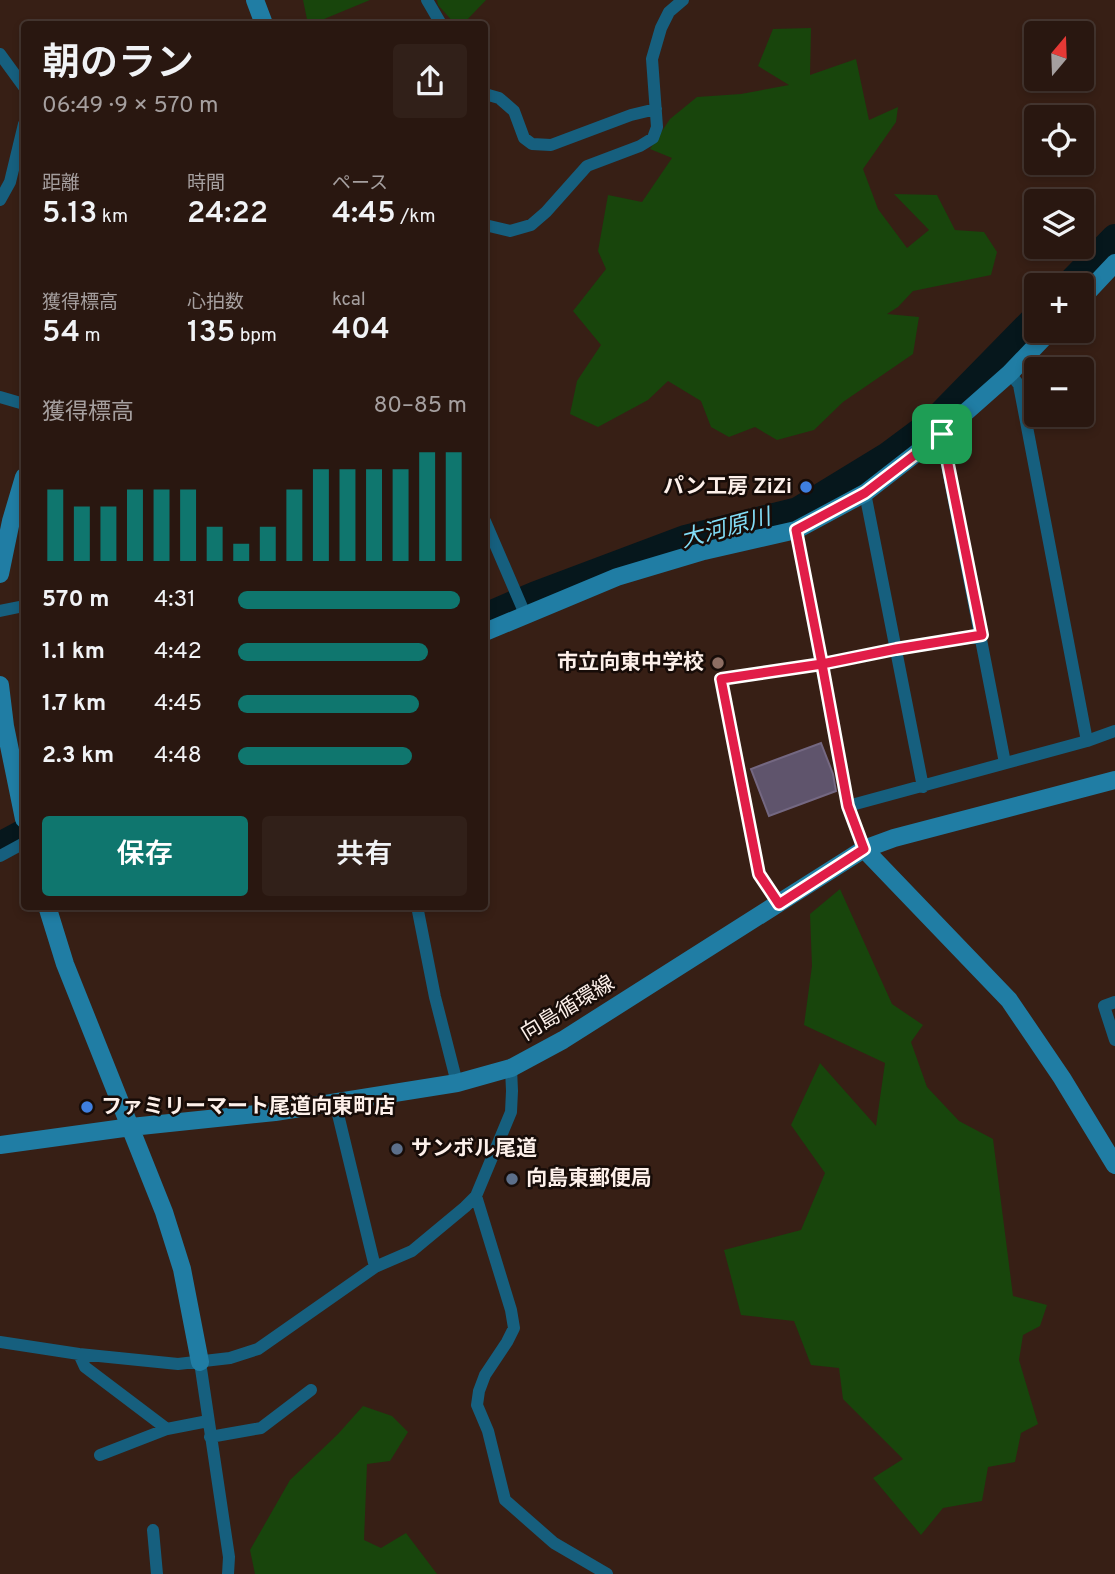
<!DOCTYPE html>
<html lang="ja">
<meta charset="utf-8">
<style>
body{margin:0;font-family:Overpass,"Noto Sans JP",sans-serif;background:#312019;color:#f1f3f6;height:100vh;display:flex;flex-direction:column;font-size:26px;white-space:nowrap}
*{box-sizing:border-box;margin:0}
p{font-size:23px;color:#a59f9f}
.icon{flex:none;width:38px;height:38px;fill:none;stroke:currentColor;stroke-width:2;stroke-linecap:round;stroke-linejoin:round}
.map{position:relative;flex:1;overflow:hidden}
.drawer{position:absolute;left:21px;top:21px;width:467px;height:889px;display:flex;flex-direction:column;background:#291710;border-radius:7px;box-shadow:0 4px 10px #0003,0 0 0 2px #453630}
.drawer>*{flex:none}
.needle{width:46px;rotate:19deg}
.controls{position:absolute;left:1024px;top:21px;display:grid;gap:14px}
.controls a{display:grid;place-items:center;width:70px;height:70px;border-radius:7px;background:#291710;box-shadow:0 4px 10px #0003,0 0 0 2px #453630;font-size:35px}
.pin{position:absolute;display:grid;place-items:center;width:60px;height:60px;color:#fff;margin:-30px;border-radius:14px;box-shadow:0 4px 10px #0006}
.round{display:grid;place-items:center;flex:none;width:74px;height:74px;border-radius:7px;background:#312019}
.summary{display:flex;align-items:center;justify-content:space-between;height:119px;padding:0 21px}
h1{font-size:38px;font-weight:600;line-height:52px}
.metrics{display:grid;grid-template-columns:repeat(3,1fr);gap:10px;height:119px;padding:7px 21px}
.metrics div{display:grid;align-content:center}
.metrics b{font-size:30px;font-weight:600}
.metrics small{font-size:19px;font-weight:400}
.metrics p{font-size:19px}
.chart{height:196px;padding:14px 21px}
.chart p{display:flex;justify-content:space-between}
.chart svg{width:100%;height:126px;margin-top:7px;stroke:#0f766e;stroke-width:6}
.primary-button{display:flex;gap:14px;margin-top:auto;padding:14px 21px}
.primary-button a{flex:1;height:80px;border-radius:7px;background:#0f766e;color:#fff;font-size:28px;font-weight:600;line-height:80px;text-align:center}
.primary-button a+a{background:#312019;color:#f1f3f6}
ul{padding:0 21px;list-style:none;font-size:23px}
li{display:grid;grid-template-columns:112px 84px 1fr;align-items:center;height:52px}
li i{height:18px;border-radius:9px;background:#0f766e}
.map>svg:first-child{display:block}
.green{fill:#18450c}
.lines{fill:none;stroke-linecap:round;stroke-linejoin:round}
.river{stroke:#06171c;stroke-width:28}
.building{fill:#5f546c;stroke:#746882;stroke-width:2}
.street{stroke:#165f7e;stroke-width:12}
.secondary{stroke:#207da4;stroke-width:18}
.route-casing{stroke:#fff;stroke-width:14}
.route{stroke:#e11d48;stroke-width:9}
.shop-dot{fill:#3f7fe0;stroke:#170c08;stroke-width:2.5}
.education-dot{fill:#8d6e63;stroke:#170c08;stroke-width:2.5}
.service-dot{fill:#5c6f8a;stroke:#170c08;stroke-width:2.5}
.labels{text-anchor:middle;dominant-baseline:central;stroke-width:5;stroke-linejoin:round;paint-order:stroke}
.poi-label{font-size:21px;font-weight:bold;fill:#fdf0ea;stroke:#170c08;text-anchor:start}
.street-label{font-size:21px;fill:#fdf0ea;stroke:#170c08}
.water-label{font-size:23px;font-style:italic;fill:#82ddf7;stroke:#170c08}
</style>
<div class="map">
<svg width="1115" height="1574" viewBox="0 0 1115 1574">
<rect width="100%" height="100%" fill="#371f15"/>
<!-- green -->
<path class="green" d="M303,0H370L312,24H308Z
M437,0H486L463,24H455L438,5Z
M811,28L810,75L856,59L869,120L898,107L896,122L863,169L878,209L907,248L929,230L894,194L937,195L955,230L984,232L997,252L991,275L913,291L898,307L887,314L919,317L913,354L843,402L814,430L777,440L755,427L729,437L711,427L701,401L668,381L648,400L598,427L570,414L577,381L601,345L573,311L606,269L598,251L608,195L642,202L672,158L650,149L670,119L697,97L741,94L789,85L758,66L773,29Z
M840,889L892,1004L923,1025L911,1042L927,1087L959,1121L993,1139L1013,1296L1047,1305L1040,1326L1023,1335L1019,1360L1038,1424L1021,1433L1015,1462L988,1467L982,1501L943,1508L921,1535L873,1478L903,1459L843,1399L839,1368L811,1365L794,1321L741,1315L724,1250L801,1230L825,1173L791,1125L820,1063L876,1126L885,1063L804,1025L812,966L810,914Z
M363,1406L392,1416L408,1432L390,1461L367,1464L364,1540L381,1548L406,1533L437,1574H255L250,1550L290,1480L338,1434Z"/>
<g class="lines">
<!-- river -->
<path class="river" d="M1069,285L1115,238
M485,617L536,595L685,539L798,511L888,456L935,421L1036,318
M0,846L24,833"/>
</g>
<!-- building -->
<path class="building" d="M821,743L833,774L836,791L769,816L751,769Z"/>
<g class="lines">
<!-- street -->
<path class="street" d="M427,0L441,24
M0,54L24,87
M485,94L499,98L514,111L524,138L532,144L551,145L631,115L656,109
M0,200L10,182L24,124
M485,225L510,231L531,225L546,212L587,166L640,146L653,138L657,127L652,59L661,28L669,12L683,0
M1010,373L1019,385L1087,741
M0,397L24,404
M941,434L1005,763
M865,493L923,787
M485,521L525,614
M796,530L848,806L864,849
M0,611L24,606
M848,806L1087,741L1115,731
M0,856L24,843
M779,904L759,874L721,679L822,664L896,649L982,636
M417,906L435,997L457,1083
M1115,1002L1104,1006L1115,1040
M335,1102L375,1267
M476,1196L511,1310L514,1328L507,1342L485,1375L479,1391L477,1405L488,1431L505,1500L554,1543L607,1574
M0,1342L79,1354L178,1364L230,1358L258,1349L375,1267L412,1251L465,1207L476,1196L511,1112L512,1091L511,1068
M79,1354L85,1367L167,1429
M200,1362L229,1557L228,1574
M210,1437L261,1428L311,1390
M100,1455L167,1429L208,1421
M153,1530L157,1574"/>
<!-- secondary -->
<path class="secondary" d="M255,0L264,24
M1082,298L1115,263
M0,574L11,521L24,477
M485,632L617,577L704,551L796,530L865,493L941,434L1010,373L1050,331
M0,685L5,726L24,819
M864,849L1009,1000L1062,1078L1115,1165
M47,906L65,964L164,1212L182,1269L200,1362
M0,1145L131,1127L275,1112L457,1083L511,1068L563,1040L864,849L894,838L1115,780"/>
</g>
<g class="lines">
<defs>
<path id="route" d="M942,434L865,493L796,530L822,664L848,806L864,849L779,904L759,874L721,679L822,664L896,649L982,635L942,434"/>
</defs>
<!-- route casing -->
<use href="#route" class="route-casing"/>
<!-- route -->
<use href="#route" class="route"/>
</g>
<!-- markers -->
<g class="shop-dot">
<circle cx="806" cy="487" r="7"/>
<circle cx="87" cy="1107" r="7"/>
</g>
<circle class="education-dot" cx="718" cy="663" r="7"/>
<g class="service-dot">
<circle cx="397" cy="1149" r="7"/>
<circle cx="512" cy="1179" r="7"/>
</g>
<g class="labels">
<!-- poi labels -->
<g class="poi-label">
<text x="792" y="487" text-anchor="end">パン工房 ZiZi</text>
<text x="704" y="663" text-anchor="end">市立向東中学校</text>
<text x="101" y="1107">ファミリーマート尾道向東町店</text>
<text x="411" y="1149">サンボル尾道</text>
<text x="526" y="1179">向島東郵便局</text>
</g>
<!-- street labels -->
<g class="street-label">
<text transform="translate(568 1009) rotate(-31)">向島循環線</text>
</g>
<!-- water labels -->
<g class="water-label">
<text transform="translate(726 530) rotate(-15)">大河原川</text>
</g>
</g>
</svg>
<div class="controls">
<a><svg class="needle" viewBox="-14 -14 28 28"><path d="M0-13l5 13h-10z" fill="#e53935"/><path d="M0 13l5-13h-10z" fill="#a59f9f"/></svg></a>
<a><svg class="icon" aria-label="locate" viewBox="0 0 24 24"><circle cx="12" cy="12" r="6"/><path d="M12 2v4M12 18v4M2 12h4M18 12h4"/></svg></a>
<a><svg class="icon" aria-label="layers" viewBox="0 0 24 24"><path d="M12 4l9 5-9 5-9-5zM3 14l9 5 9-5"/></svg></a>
<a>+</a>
<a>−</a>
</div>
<div class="pin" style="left:942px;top:434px;background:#1e9e55"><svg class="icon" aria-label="arrive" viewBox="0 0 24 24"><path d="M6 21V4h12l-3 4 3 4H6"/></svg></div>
<section class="drawer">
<div class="summary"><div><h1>朝のラン</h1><p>06:49 · 9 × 570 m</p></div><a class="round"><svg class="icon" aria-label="share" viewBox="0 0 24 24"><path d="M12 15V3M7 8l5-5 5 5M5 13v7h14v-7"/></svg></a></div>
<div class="metrics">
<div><p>距離</p><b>5.13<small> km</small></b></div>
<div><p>時間</p><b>24:22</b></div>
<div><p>ペース</p><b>4:45<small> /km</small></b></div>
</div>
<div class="metrics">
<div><p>獲得標高</p><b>54<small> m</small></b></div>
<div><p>心拍数</p><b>135<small> bpm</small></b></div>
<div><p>kcal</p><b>404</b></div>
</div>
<div class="chart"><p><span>獲得標高</span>80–85 m</p>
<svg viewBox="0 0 160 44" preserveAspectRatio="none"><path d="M5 44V19M15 44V25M25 44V25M35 44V19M45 44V19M55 44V19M65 44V32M75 44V38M85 44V32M95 44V19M105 44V12M115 44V12M125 44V12M135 44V12M145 44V6M155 44V6"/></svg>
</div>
<ul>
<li><b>570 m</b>4:31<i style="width:97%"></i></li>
<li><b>1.1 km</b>4:42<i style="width:83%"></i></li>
<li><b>1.7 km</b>4:45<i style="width:79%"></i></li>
<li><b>2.3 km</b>4:48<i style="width:76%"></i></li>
</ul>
<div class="primary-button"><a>保存</a><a>共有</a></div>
</section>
</div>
